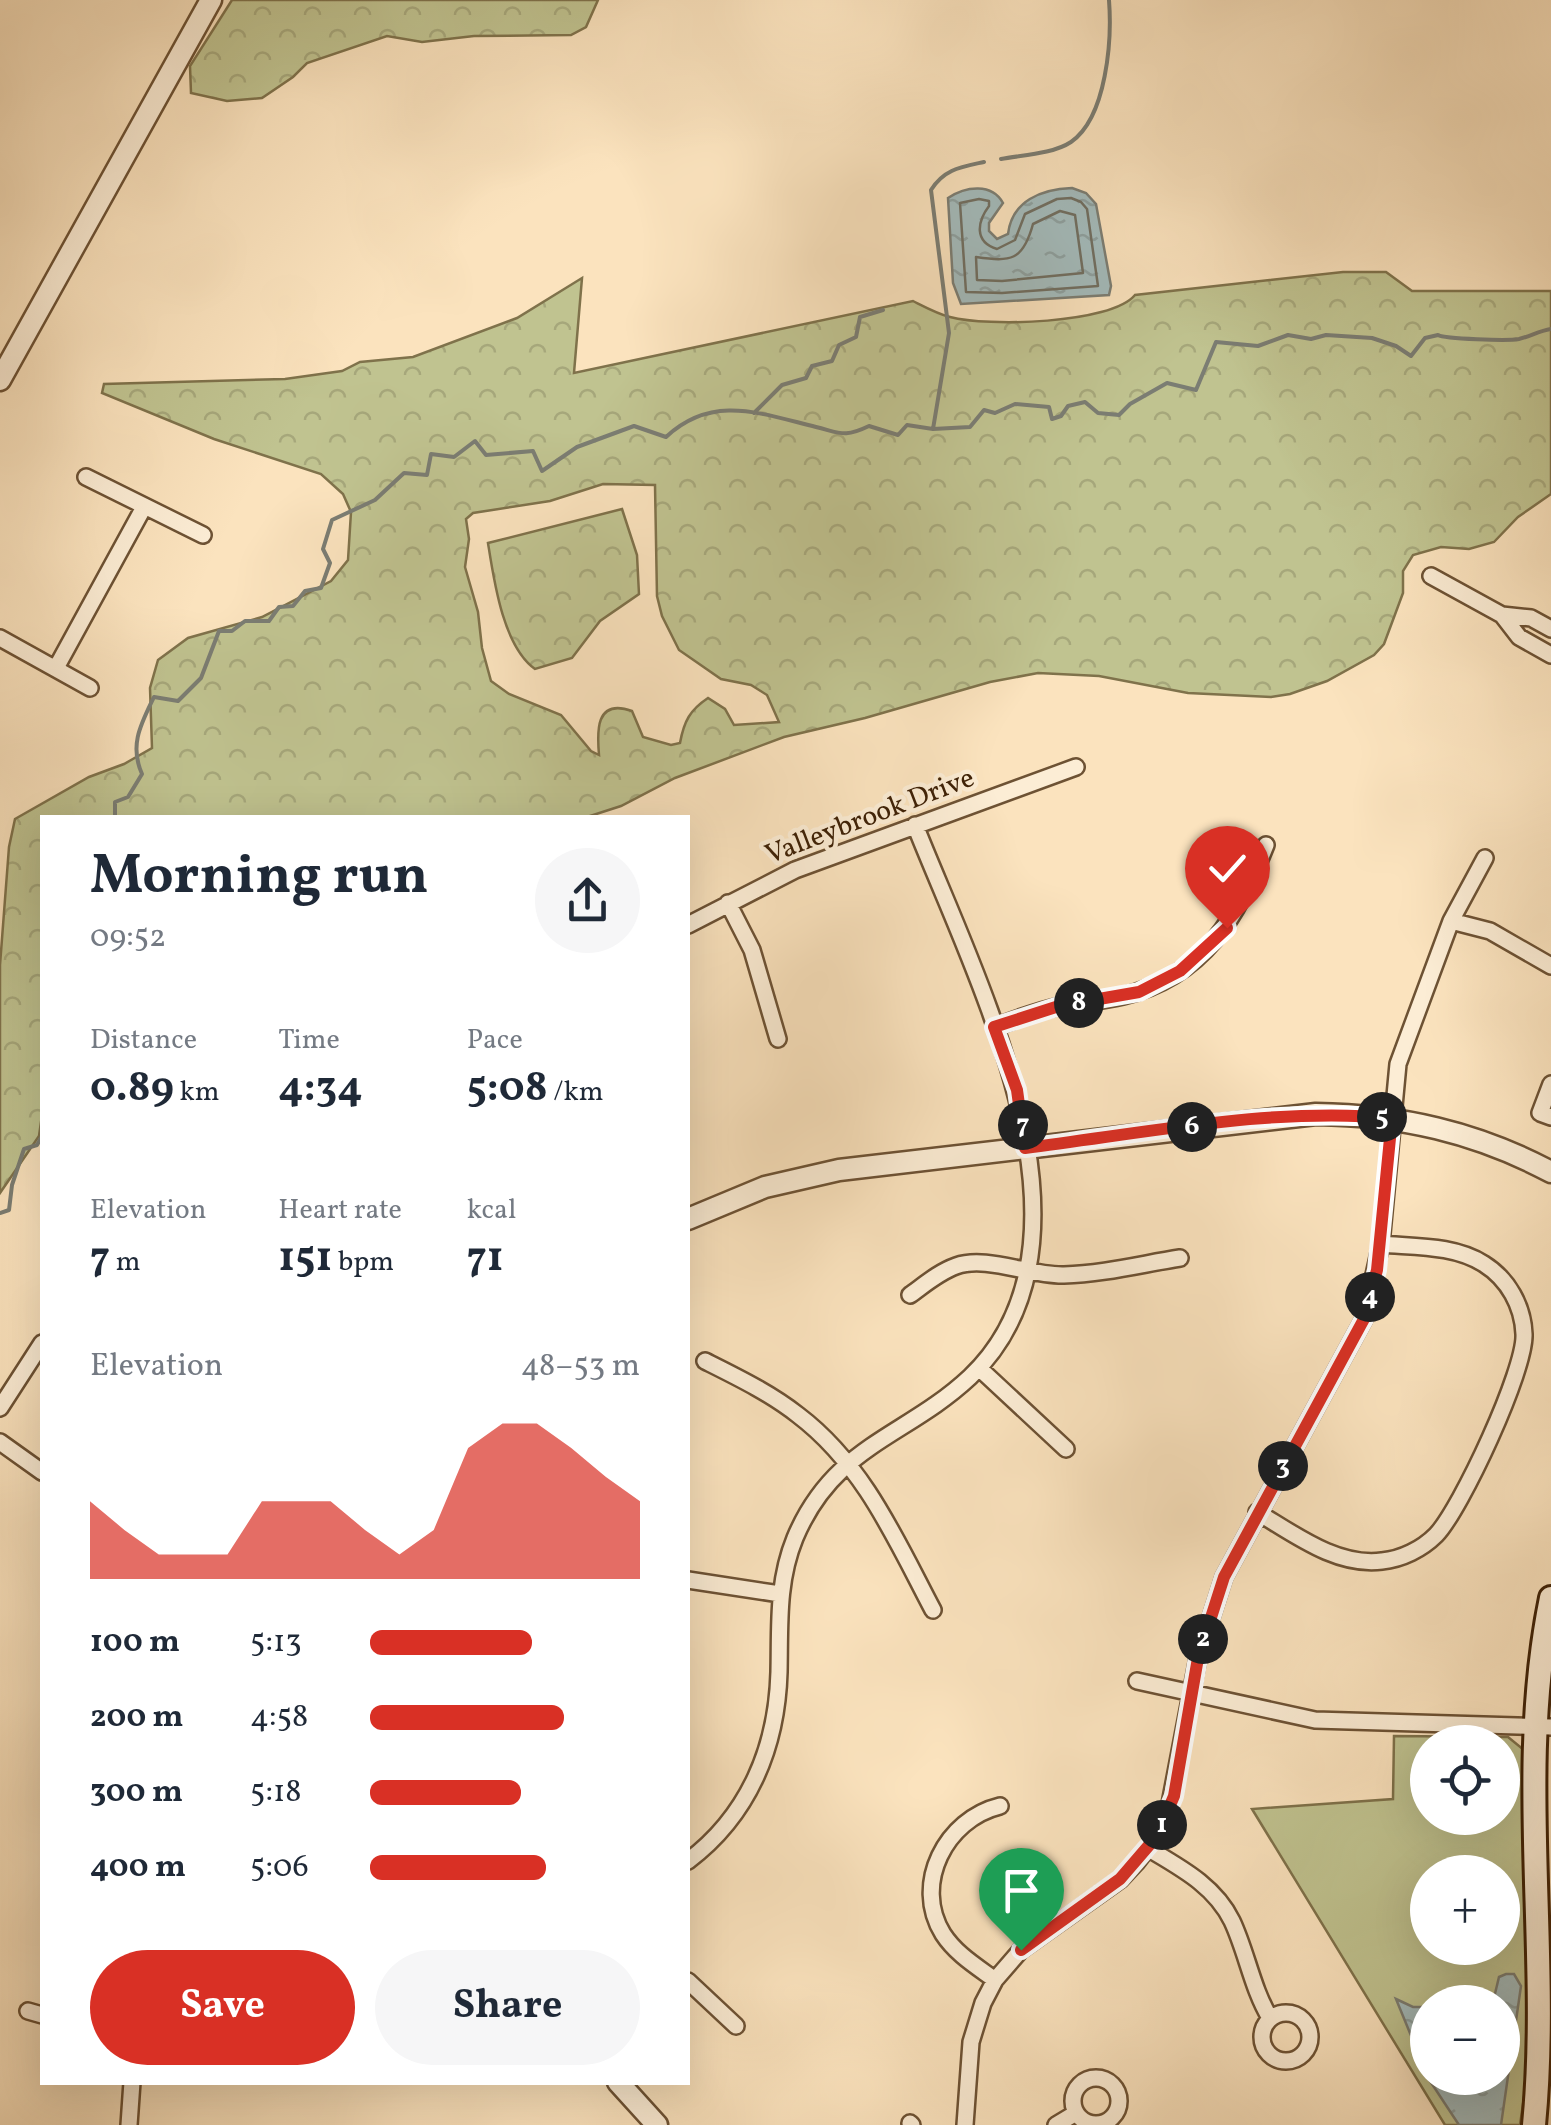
<!DOCTYPE html>
<meta charset="utf-8">
<style>
body{margin:0;font-family:Vollkorn,serif;background:#f6f6f7;color:#1f2937;height:100vh;display:flex;flex-direction:column;font-size:38px;white-space:nowrap}
*{box-sizing:border-box;margin:0}
p{font-size:32px;color:#747a83}
.icon{flex:none;width:55px;height:55px;fill:none;stroke:currentColor;stroke-width:2;stroke-linecap:round;stroke-linejoin:round}
.map{position:relative;flex:1;overflow:hidden}
.details{position:absolute;left:40px;top:815px;width:650px;height:1270px;display:flex;flex-direction:column;background:#fff;border-radius:0px;box-shadow:0 10px 40px #0002}
.details>*{flex:none}
.controls{position:absolute;left:1410px;top:1725px;display:grid;gap:20px}
.controls a{display:grid;place-items:center;width:110px;height:110px;border-radius:50%;background:#fff;box-shadow:0 10px 40px #0002;font-size:50px}
.pin{position:absolute;display:grid;place-items:center;width:85px;height:85px;color:#fff;margin:-102px -42px;border-radius:50% 50% 50% 0;rotate:-45deg;box-shadow:0 0 10px #0007}
.pin .icon{rotate:45deg}
.km{position:absolute;width:50px;height:50px;margin:-25px;border-radius:50%;background:#222;color:#fff;font-size:28px;line-height:50px;text-align:center}
.round{display:grid;place-items:center;flex:none;width:105px;height:105px;border-radius:52px;background:#f6f6f7}
.head{display:flex;align-items:center;justify-content:space-between;height:170px;padding:0 50px}
h1{font-size:55px;font-weight:700;line-height:75px}
.metrics{display:grid;grid-template-columns:repeat(3,1fr);gap:15px;height:170px;padding:10px 50px}
.metrics div{display:grid;align-content:center}
.metrics b{font-size:42px;font-weight:700}
.metrics small{font-size:28px;font-weight:400}
.metrics p{font-size:28px}
.chart{height:280px;padding:20px 50px}
.chart p{display:flex;justify-content:space-between}
.chart svg{width:100%;height:180px;margin-top:10px;fill:#d93025;opacity:.7}
.cta{display:flex;gap:20px;margin-top:auto;padding:20px 50px}
.cta a{flex:1;height:115px;border-radius:60px;background:#d93025;color:#fff;font-size:40px;font-weight:700;line-height:115px;text-align:center}
.cta a+a{background:#f6f6f7;color:#1f2937}
ul{padding:0 50px;list-style:none;font-size:32px}
li{display:grid;grid-template-columns:160px 120px 1fr;align-items:center;height:75px}
li i{height:25px;border-radius:12px;background:#d93025}
.map>svg:first-child{display:block}
.forest{fill:url(#forest-crowns);stroke:#7f724b;stroke-width:2.5;fill-rule:evenodd}
.garden{fill:#c0c390;stroke:#7f724b;stroke-width:2.5;fill-rule:evenodd}
.water{fill:url(#water-ripples);stroke:#7b7d73;stroke-width:2.5}
.lines{fill:none;stroke-linecap:round;stroke-linejoin:round}
.shore{stroke:#706e61;stroke-width:2.5}
.stream{stroke:#7b7d73;stroke-width:4}
.minor-casing{stroke:#6d5234;stroke-width:20}
.tertiary-casing{stroke:#6d5234;stroke-width:25}
.secondary-casing{stroke:#3e2106;stroke-width:28}
.minor{stroke:#fcedd5;stroke-width:15}
.tertiary{stroke:#fcedd5;stroke-width:20}
.secondary{stroke:#fcedd5;stroke-width:22}
.route-casing{stroke:#fff;stroke-width:20}
.route{stroke:#d93025;stroke-width:12}
.labels{text-anchor:middle;dominant-baseline:central;stroke-width:9;stroke-linejoin:round;paint-order:stroke}
.street-label{font-size:28px;fill:#3e2106;stroke:#fcedd5}
</style>
<div class="map">
<svg width="1551" height="2125" viewBox="0 0 1551 2125">
<defs>
<pattern id="forest-crowns" width="20" height="18" patternUnits="userSpaceOnUse" patternTransform="scale(2.5)"><rect width="20" height="18" fill="#c0c390"/><path d="M2 6a3 3 0 1 1 6 0M12 15a3 3 0 1 1 6 0" fill="none" stroke="#a6a77b"/></pattern>
<pattern id="water-ripples" width="26" height="14" patternUnits="userSpaceOnUse" patternTransform="scale(2.5)"><rect width="26" height="14" fill="#a3bbbc"/><path d="M2 4q2-2 4 0t4 0M15 11q2-2 4 0t4 0" fill="none" stroke="#8da0a0"/></pattern>
</defs>
<rect width="100%" height="100%" fill="#fbe3be"/>
<filter id="stains"><feTurbulence type="fractalNoise" baseFrequency=".002" numOctaves="4"/><feColorMatrix values="0 0 0 0 .2 0 0 0 0 .09 0 0 0 0 .02 0 0 0 .5 -.17"/></filter>
<radialGradient id="worn" r=".72"><stop offset=".6" stop-color="#630" stop-opacity="0"/><stop offset="1" stop-color="#630" stop-opacity=".3"/></radialGradient>
<!-- forest -->
<path class="forest" d="M232,0H598L586,27L571,35L474,36L422,42L387,36L307,63L293,77L262,98L227,101L191,93L190,66Z
M1343,272H1386L1412,291H1551V494L1518,517L1494,542L1469,549L1441,547L1413,555L1403,571V593L1384,644L1374,655L1327,681L1290,694L1271,697L1188,693L1099,676L1038,673L990,682L865,718L784,737L675,778L621,806L587,817L42,818V1115L39,1136L0,1193V965L9,847L15,819L89,777L124,764L152,748L150,688L158,660L188,638L262,617L331,581L348,560L351,512L343,494L321,474L214,439L102,393L104,384L285,379L342,371L360,362L413,357L517,318L582,278L574,373L913,301C925,307 938,314 950,317C987,327 1111,324 1135,295ZM603,484L655,485L657,596L662,616L679,650L721,679L751,685L767,695L779,722L734,725L725,709L708,698C690,710 684,721 680,743L671,745L643,737L632,711C595,698 597,732 599,755L591,751L561,715L509,694L491,681L482,648L478,612L465,567L469,539L466,519L473,513L550,501Z
M622,509L637,555L639,594L600,621L572,658L535,669C503,646 494,581 488,543Z"/>
<!-- garden -->
<path class="garden" d="M1394,1736L1508,1737L1524,1750L1537,2006L1520,2125H1445L1252,1809L1393,1799ZM1428,1742H1502V1818H1428ZM1428,1872H1502V1948H1428ZM1428,2002H1502V2078H1428Z"/>
<!-- water -->
<path class="water" d="M1072,188L1086,193L1096,204L1111,286L1109,295L961,304L953,283L948,198C966,186 992,183 1003,203L989,223V231L997,239L1008,234C1012,201 1041,189 1072,188Z
M1506,1974H1514L1521,1986L1501,2125H1459L1428,2078H1502V2002H1493L1499,1977Z
M1396,1999L1413,2007H1427L1428,2077Z"/>
<g class="lines">
<!-- shore -->
<path class="shore" d="M1071,198L1081,202L1087,209L1098,286L1002,293L966,292L960,203L979,199L989,201V206C977,222 974,242 997,249L1015,240L1025,214L1057,199Z
M1060,211L1075,215L1083,273L1002,281L977,280L976,257C1011,262 1023,261 1033,224Z"/>
<!-- stream -->
<path class="stream" d="M1001,159C1022,155 1053,154 1071,142C1107,117 1112,39 1109,0
M754,413L782,385L806,378L812,366L832,361L839,345L856,337L860,317L883,310
M933,429L949,333L931,190C944,169 961,167 984,162
M115,818V802L128,797L142,774C129,745 141,724 154,697L178,701L201,678L219,631H232L245,621H269L279,607L293,606L305,591L321,588L330,563L323,549L332,520L375,500L404,473L427,475L431,454L454,457L475,441L486,455L533,451L542,471L577,447L634,426L666,437C712,394 759,413 816,427C841,433 844,438 869,426L898,435L907,425L933,429L970,427L984,410L995,413L1015,404L1049,407L1052,419L1061,416L1068,406L1085,402L1098,413L1119,415L1130,404L1167,383L1196,390L1216,342L1258,346L1288,335L1311,339L1326,335L1372,338L1396,346L1411,356L1425,338L1438,335C1445,339 1508,341 1519,339C1531,336 1539,331 1551,329
M0,1213L9,1210L12,1185L24,1149L37,1145L42,1136"/>
<defs>
<path id="minor" d="M86,477L203,535
M1431,576L1502,615L1531,618L1551,629
M1502,615L1519,637L1551,655
M0,638L90,688
M56,668L144,507
M728,903L752,950L778,1039
M1451,921L1490,931L1551,966
M688,925L795,870L1076,767
M995,1027C1017,1019 1038,1010 1061,1006C1082,1002 1103,1001 1123,996C1205,976 1237,917 1266,845
M1551,1084L1540,1113L1551,1117
M910,1295C924,1285 939,1272 956,1266C986,1255 1030,1276 1064,1275C1103,1274 1142,1264 1180,1258
M705,1361C737,1377 770,1393 798,1415C864,1465 896,1540 933,1610
M979,1368L1066,1449
M0,1408L42,1343
M0,1442L42,1472
M1257,1512C1294,1534 1337,1567 1382,1561C1402,1559 1422,1549 1436,1535C1461,1509 1526,1369 1524,1334C1523,1306 1508,1279 1484,1264C1455,1245 1415,1247 1381,1244
M688,1580L780,1594
M1137,1681L1315,1720L1551,1727
M1149,1849C1181,1868 1215,1886 1232,1921C1247,1953 1252,1988 1270,2018
M688,1861C749,1815 777,1747 779,1672C780,1625 777,1582 795,1538C834,1445 906,1437 970,1377C1114,1240 974,975 915,825
M995,1980C976,1966 956,1954 943,1934C912,1884 946,1819 1000,1806
M688,1981L736,2026
M28,2011L42,2015
M1262 2037a24 24 0 1 1 48 0a24 24 0 1 1-48 0Z
M1073 2101a23 23 0 1 1 46 0a23 23 0 1 1-46 0Z
M910,2123L912,2125
M129,2125L132,2082
M965,2125L971,2042L983,2003L995,1980L1021,1950L1121,1879L1136,1863L1157,1836L1169,1809L1198,1658L1224,1577L1364,1319L1381,1244L1398,1064L1451,921L1485,858
M1056,2125L1076,2113"/>
<path id="tertiary" d="M0,380L211,0
M688,1219L765,1187L839,1170L1316,1114C1400,1115 1476,1132 1551,1172
M618,2082L657,2125"/>
<path id="secondary" d="M1534,2125C1551,1950 1515,1773 1551,1598"/>
</defs>
<!-- minor casing -->
<use href="#minor" class="minor-casing"/>
<!-- tertiary casing -->
<use href="#tertiary" class="tertiary-casing"/>
<!-- secondary casing -->
<use href="#secondary" class="secondary-casing"/>
<!-- minor -->
<use href="#minor" class="minor"/>
<!-- tertiary -->
<use href="#tertiary" class="tertiary"/>
<!-- secondary -->
<use href="#secondary" class="secondary"/>
</g>
<g class="lines">
<defs>
<path id="route" d="M1021,1950L1120,1879L1157,1836L1174,1796L1198,1658L1224,1577L1364,1319L1377,1270L1392,1118C1271,1107 1146,1133 1025,1148L1017,1090L994,1027L1059,1006L1139,992L1180,971L1227,928"/>
</defs>
<!-- route casing -->
<use href="#route" class="route-casing"/>
<!-- route -->
<use href="#route" class="route"/>
</g>
<g class="labels">
<!-- street labels -->
<g class="street-label">
<text transform="translate(870 817) rotate(-21)">Valleybrook Drive</text>
</g>
</g>
<rect width="100%" height="100%" filter="url(#stains)"/>
<rect width="100%" height="100%" fill="url(#worn)"/>
</svg>
<div class="controls">
<a><svg class="icon" aria-label="locate" viewBox="0 0 24 24"><circle cx="12" cy="12" r="6"/><path d="M12 2v4M12 18v4M2 12h4M18 12h4"/></svg></a>
<a>+</a>
<a>−</a>
</div>
<div class="pin" style="left:1021px;top:1950px;background:#1e9e55"><svg class="icon" aria-label="arrive" viewBox="0 0 24 24"><path d="M6 21V4h12l-3 4 3 4H6"/></svg></div>
<div class="pin" style="left:1227px;top:928px;background:#d93025"><svg class="icon" aria-label="check" viewBox="0 0 24 24"><path d="M5 12l5 5 9-10"/></svg></div>
<b class="km" style="left:1162px;top:1825px">1</b>
<b class="km" style="left:1203px;top:1639px">2</b>
<b class="km" style="left:1283px;top:1466px">3</b>
<b class="km" style="left:1370px;top:1297px">4</b>
<b class="km" style="left:1382px;top:1117px">5</b>
<b class="km" style="left:1192px;top:1127px">6</b>
<b class="km" style="left:1023px;top:1125px">7</b>
<b class="km" style="left:1079px;top:1003px">8</b>
<section class="details">
<div class="head"><div><h1>Morning run</h1><p>09:52</p></div><a class="round"><svg class="icon" aria-label="share" viewBox="0 0 24 24"><path d="M12 15V3M7 8l5-5 5 5M5 13v7h14v-7"/></svg></a></div>
<div class="metrics">
<div><p>Distance</p><b>0.89<small> km</small></b></div>
<div><p>Time</p><b>4:34</b></div>
<div><p>Pace</p><b>5:08<small> /km</small></b></div>
</div>
<div class="metrics">
<div><p>Elevation</p><b>7<small> m</small></b></div>
<div><p>Heart rate</p><b>151<small> bpm</small></b></div>
<div><p>kcal</p><b>71</b></div>
</div>
<div class="chart"><p><span>Elevation</span>48–53 m</p>
<svg viewBox="0 0 160 44" preserveAspectRatio="none"><path d="M0 44V25L10 32L20 38L30 38L40 38L50 25L60 25L70 25L80 32L90 38L100 32L110 12L120 6L130 6L140 12L150 19L160 25V44z"/></svg>
</div>
<ul>
<li><b>100 m</b>5:13<i style="width:60%"></i></li>
<li><b>200 m</b>4:58<i style="width:72%"></i></li>
<li><b>300 m</b>5:18<i style="width:56%"></i></li>
<li><b>400 m</b>5:06<i style="width:65%"></i></li>
</ul>
<div class="cta"><a>Save</a><a>Share</a></div>
</section>
</div>
